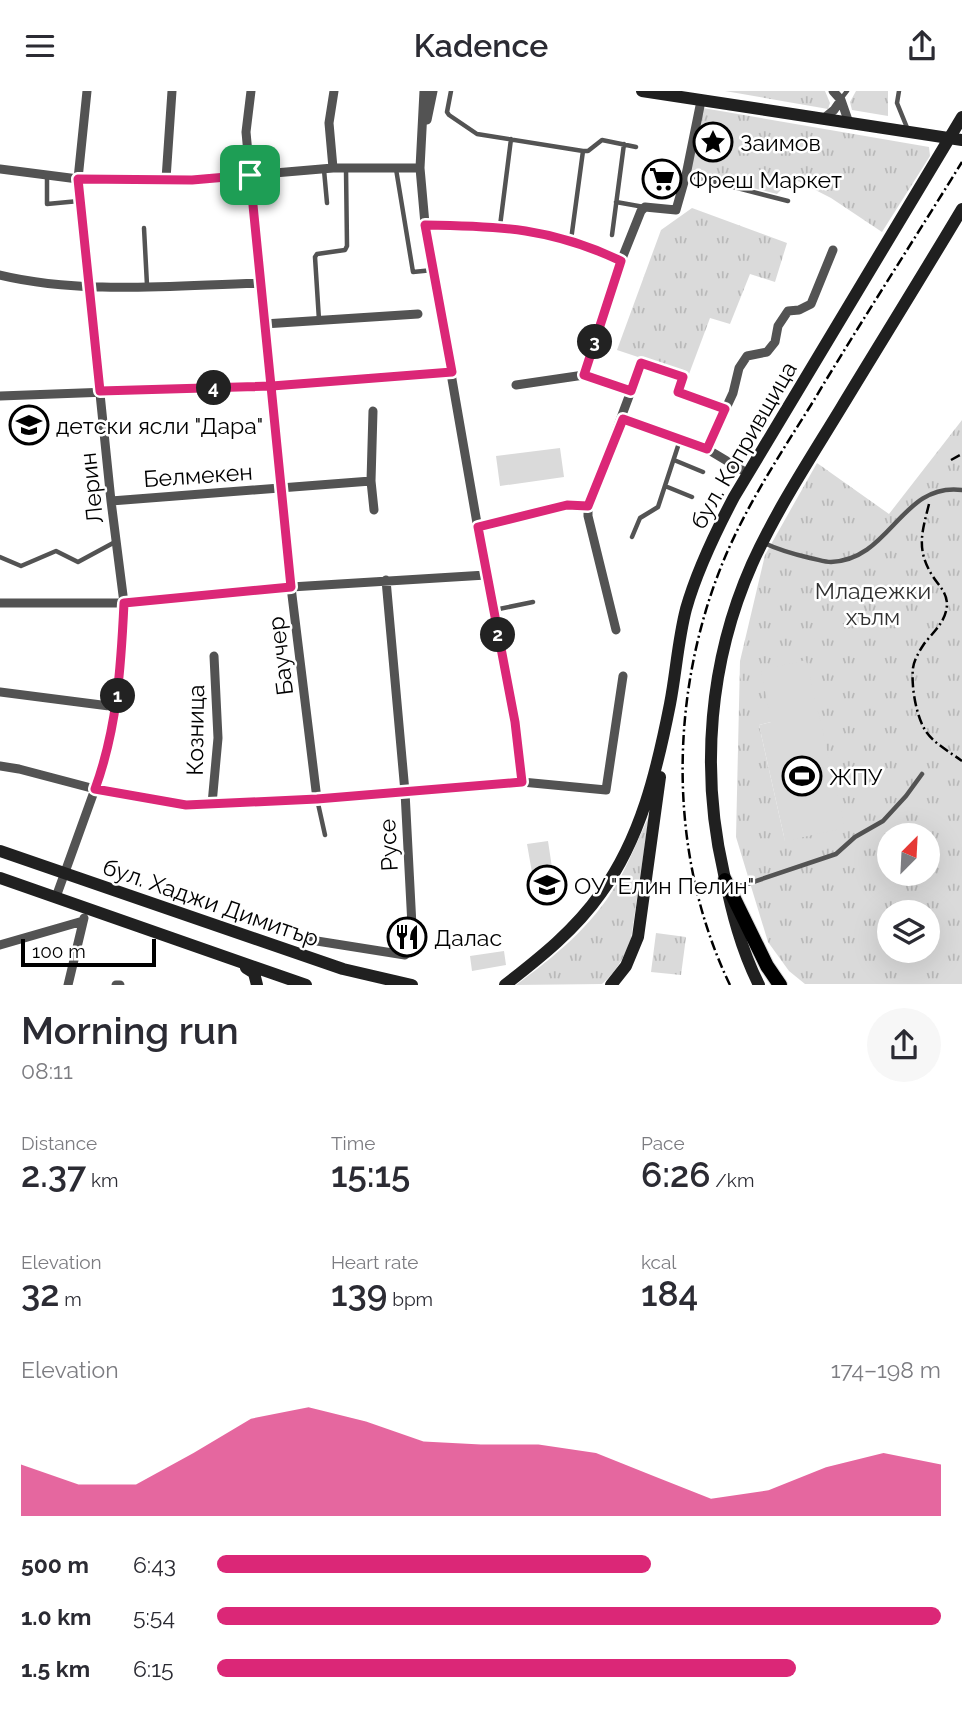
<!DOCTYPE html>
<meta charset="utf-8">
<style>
body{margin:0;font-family:Raleway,sans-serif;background:#f7f7f7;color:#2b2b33;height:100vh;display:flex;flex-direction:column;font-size:26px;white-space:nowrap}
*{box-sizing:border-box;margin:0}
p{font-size:23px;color:#7c7c81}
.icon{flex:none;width:38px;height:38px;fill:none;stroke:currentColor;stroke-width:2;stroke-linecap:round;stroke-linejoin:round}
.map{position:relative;height:894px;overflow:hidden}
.sheet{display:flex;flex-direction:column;background:#fff;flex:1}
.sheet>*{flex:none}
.needle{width:46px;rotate:24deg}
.controls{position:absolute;left:877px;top:732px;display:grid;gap:14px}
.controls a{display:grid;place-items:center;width:63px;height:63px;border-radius:50%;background:#fff;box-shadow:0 7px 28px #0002;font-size:35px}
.scale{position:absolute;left:21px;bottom:18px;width:135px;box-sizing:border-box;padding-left:7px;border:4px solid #000;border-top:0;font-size:19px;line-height:24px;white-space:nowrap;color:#000;-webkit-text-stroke:5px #fff;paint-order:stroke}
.pin{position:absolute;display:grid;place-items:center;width:60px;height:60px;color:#fff;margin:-30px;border-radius:14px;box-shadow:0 4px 10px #0006}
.km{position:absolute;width:35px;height:35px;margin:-18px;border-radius:50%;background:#222;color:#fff;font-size:19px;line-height:35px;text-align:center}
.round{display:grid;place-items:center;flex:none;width:74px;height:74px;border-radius:37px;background:#f7f7f7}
.headline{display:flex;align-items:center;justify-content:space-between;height:119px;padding:0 21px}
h1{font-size:38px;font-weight:600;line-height:52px}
.metrics{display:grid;grid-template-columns:repeat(3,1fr);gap:10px;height:119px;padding:7px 21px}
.metrics div{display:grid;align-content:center}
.metrics b{font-size:35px;font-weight:600}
.metrics small{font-size:19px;font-weight:400}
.metrics p{font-size:19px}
.chart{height:196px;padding:14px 21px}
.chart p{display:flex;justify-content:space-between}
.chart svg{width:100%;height:126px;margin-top:7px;fill:#db2777;opacity:.7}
ul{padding:0 21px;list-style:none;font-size:23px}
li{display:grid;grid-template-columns:112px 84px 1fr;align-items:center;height:52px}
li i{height:18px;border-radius:9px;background:#db2777}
header{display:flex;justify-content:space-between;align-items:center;height:91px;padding:0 21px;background:#fff;font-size:32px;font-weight:600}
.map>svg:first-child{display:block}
.grass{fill:url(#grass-tufts);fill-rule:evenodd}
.pitch{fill:#dadada}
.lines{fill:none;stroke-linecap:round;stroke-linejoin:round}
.primary-casing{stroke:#dbdbdb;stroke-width:16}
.service{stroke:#535353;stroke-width:4.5}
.minor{stroke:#535353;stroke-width:9}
.secondary{stroke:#202020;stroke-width:12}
.primary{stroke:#000;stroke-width:14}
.rail{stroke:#000;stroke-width:2.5;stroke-dasharray:10 3.5 2 3.5;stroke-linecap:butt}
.route-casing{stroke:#fff;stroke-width:14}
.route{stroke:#db2777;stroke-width:9}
.labels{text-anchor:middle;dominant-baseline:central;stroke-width:5;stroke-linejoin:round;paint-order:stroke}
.poi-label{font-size:23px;fill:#000;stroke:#fff;text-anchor:start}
.street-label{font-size:23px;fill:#000;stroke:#fff}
.park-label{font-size:23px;fill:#313131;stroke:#fff}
</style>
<header><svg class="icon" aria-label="menu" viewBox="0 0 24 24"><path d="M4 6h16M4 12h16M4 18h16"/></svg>Kadence<svg class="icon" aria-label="share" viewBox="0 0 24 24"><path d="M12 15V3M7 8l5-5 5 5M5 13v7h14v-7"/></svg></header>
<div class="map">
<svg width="962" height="894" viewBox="0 0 962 894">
<defs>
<pattern id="grass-tufts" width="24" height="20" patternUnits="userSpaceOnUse" patternTransform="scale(1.75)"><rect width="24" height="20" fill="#dadada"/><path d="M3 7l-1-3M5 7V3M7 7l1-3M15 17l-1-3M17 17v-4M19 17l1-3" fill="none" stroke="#b9b9b9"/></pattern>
</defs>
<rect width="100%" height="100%" fill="#fff"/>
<!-- grass -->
<path class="grass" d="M725,0H825L830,12L828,18Z
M856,0H888V25L852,19L850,11Z
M703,17L929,56L930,65L882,141L831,107L792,87L777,103L689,81Z
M692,117L787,152L775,191L750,183L730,233L710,227L689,283L617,259L661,139Z
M962,329V893H805L789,880L768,851L736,746L740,570L765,464L817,372L889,423ZM771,631L785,750L759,634ZM889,744H928V782H889ZM889,821H928V859H889Z
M649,725L631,848C624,866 617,880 602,893L516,894C554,866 592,835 616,794C629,772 638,748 649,725Z
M656,842L686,846L681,884L651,881Z"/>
<!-- pitch -->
<path class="pitch" d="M560,357L564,386L500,395L496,365Z
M806,569L845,737L785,750L759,634L771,631L761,579Z
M548,750L554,790L534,793L527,753Z
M504,860L506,874L472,880L470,865Z"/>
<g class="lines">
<defs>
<path id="primary" d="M725,789L767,875L780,894"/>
</defs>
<!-- primary casing -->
<use href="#primary" class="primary-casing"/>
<!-- service -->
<path class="service" d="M451,0L447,21L449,24L477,43L583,60H588L602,49L636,56
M899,0L897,12L908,39
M841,8L847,0
M396,78L413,181L433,179
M324,79L327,112
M47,84V113L79,110
M687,84L788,110
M616,111L644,116
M500,135L511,48
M144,137L147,194
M612,144L624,53
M571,149L583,60
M319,229L315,166L317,163L345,159L347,155L346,78
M632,300L641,272L683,286L678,301L724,318
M674,369L703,381
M665,395L692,406
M632,446L640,427L658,416L680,349
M764,452C779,459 793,463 810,467C817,468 824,471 831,471C891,469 901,391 962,399
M0,466L21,475L56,460L78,471L115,451
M494,519L533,511
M317,708L325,744
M732,792L741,795L836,763L855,746L883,730L906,705L922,683"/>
<!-- minor -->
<path class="minor" d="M251,0L246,41L250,84L291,496L317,708
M424,0L420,77L425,133L486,484L515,631L522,691
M833,0L841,9L849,32
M823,28L834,19L841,9
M427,29L433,0
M333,77L329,32L334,0
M0,78L78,88L192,89L333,77H420
M166,88L172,0
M425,133C499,134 554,138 621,170
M0,184C83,204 176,194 261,192
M264,233L418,223
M584,284L621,170L641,120L645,116L676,119L686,84L701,10
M516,294L584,284L631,300L588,415
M0,305L272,295L452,280
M373,320L371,390L374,419
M623,328L707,358L747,382
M707,358L733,302L739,277L747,265L767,261L775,251L778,235L788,220L799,219L811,213L833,159
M111,410L371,390
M478,436L567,414L588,415V425L616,539
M0,512H124L291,496L486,484
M0,601L117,616
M0,675L19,678L95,698L186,714L317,708L522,691L606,699L623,585
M212,713L218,647L214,565
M56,806L104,673L117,616L124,512L111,410L78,88L87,0
M298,847L405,864L409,861L413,854L405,701L386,489
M0,854L83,830
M68,894L84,827
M116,894H120"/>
<!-- secondary -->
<path class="secondary" d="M642,0L962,49
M0,760L343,878L412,894
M0,787L306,894
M246,877L254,882L257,894
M505,894C541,866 575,839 601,802C641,747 657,679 670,613C676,582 678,549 686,518C697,479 715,442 734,406L962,26
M611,894L626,875L638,846L660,686
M759,894C741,858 732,822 724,783C700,680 709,570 752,473C777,418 810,368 841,317C881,251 922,185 962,118"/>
<!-- primary -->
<use href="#primary" class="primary"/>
<!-- rail -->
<path class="rail" d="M951,369L962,363
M929,413C922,441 916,458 932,484C938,494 946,500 947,512C947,530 934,540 924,553C920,559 914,569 913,577C911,595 916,624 925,639C933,652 950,661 962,670
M730,894C667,763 669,603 723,471C746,415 779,365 811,314C860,232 912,152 962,71"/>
</g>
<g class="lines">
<defs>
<path id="route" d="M250,84L291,496L124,512C121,576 117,638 95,698L186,714L317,708L522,691L515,631L478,436L567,414L588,415L623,328L707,358L725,318L678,301L683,286L641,272L631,300L584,284L621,170C552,137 501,135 425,134L452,281L272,295L100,300L78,88L192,89L250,84"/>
</defs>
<!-- route casing -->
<use href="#route" class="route-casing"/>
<!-- route -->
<use href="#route" class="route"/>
</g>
<!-- icons -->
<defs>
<symbol id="sight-ring" viewBox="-11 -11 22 22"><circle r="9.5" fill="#fff" stroke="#000" stroke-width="1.5"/><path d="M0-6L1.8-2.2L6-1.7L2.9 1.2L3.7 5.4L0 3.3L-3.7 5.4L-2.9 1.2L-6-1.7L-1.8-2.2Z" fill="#000"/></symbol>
<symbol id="supermarket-ring" viewBox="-11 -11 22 22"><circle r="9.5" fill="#fff" stroke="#000" stroke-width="1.5"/><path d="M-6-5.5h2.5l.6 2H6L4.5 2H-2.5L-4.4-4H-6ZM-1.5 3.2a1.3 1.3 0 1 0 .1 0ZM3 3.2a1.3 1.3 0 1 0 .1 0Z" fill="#000"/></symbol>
<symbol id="school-ring" viewBox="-11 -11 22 22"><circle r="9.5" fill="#fff" stroke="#000" stroke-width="1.5"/><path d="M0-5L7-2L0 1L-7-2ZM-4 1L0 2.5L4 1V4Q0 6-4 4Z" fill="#000"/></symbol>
<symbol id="stadium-ring" viewBox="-11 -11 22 22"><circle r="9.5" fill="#fff" stroke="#000" stroke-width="1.5"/><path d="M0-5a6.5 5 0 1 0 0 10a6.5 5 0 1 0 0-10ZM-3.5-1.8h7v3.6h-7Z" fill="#000"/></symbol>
<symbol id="restaurant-ring" viewBox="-11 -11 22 22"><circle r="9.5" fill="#fff" stroke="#000" stroke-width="1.5"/><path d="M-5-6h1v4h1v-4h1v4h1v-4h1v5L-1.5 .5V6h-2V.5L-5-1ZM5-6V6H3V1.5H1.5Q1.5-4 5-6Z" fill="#000"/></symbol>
</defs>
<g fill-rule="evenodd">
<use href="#sight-ring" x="691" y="29" width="44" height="44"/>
<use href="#supermarket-ring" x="640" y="66" width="44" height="44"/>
<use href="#school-ring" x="7" y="312" width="44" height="44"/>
<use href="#stadium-ring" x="780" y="663" width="44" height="44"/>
<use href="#school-ring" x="525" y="772" width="44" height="44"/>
<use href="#restaurant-ring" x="385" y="824" width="44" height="44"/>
</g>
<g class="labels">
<!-- poi labels -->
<g class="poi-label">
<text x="740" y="51">Заимов</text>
<text x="689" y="88">Фреш Маркет</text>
<text x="56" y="334">детски ясли "Дара"</text>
<text x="829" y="685">ЖПУ</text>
<text x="574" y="794">ОУ "Елин Пелин"</text>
<text x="434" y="846">Далас</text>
</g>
<!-- street labels -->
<g class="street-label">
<text transform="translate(743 354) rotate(-60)">бул. Копривщица</text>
<text transform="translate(198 384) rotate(-4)">Белмекен</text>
<text transform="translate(91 397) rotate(-96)">Лерин</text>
<text transform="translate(280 565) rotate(-97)">Баучер</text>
<text transform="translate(195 639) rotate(-89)">Козница</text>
<text transform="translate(388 754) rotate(-93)">Русе</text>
<text transform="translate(211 811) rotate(19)">бул. Хаджи Димитър</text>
</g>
<!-- park labels -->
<g class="park-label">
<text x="873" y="499">Младежки<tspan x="873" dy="26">хълм</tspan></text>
</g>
</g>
</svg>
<div class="controls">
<a><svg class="needle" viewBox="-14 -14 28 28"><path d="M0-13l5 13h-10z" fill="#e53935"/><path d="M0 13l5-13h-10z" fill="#7c7c81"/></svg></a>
<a><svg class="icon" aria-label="layers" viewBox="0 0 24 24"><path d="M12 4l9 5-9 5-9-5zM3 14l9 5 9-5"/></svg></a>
</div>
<div class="scale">100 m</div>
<div class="pin" style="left:250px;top:84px;background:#1e9e55"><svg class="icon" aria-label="arrive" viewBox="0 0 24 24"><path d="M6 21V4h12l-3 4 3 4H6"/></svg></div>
<b class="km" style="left:118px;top:605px">1</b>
<b class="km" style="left:498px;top:544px">2</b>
<b class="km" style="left:595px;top:251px">3</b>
<b class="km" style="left:214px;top:297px">4</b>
</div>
<section class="sheet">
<div class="headline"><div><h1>Morning run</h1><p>08:11</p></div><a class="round"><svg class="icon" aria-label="share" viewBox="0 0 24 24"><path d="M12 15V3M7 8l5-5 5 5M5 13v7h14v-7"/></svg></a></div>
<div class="metrics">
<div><p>Distance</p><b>2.37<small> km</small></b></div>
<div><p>Time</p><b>15:15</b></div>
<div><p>Pace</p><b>6:26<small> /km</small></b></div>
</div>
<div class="metrics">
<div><p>Elevation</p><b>32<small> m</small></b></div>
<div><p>Heart rate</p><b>139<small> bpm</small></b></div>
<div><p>kcal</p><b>184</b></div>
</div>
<div class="chart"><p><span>Elevation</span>174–198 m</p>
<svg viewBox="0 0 160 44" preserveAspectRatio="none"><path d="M0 44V26L10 33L20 33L30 22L40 10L50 6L60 11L70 18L80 19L90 19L100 22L110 30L120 38L130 35L140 27L150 22L160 26V44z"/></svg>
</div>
<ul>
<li><b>500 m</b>6:43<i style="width:60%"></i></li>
<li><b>1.0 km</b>5:54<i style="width:100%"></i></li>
<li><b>1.5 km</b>6:15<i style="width:80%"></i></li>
</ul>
</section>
